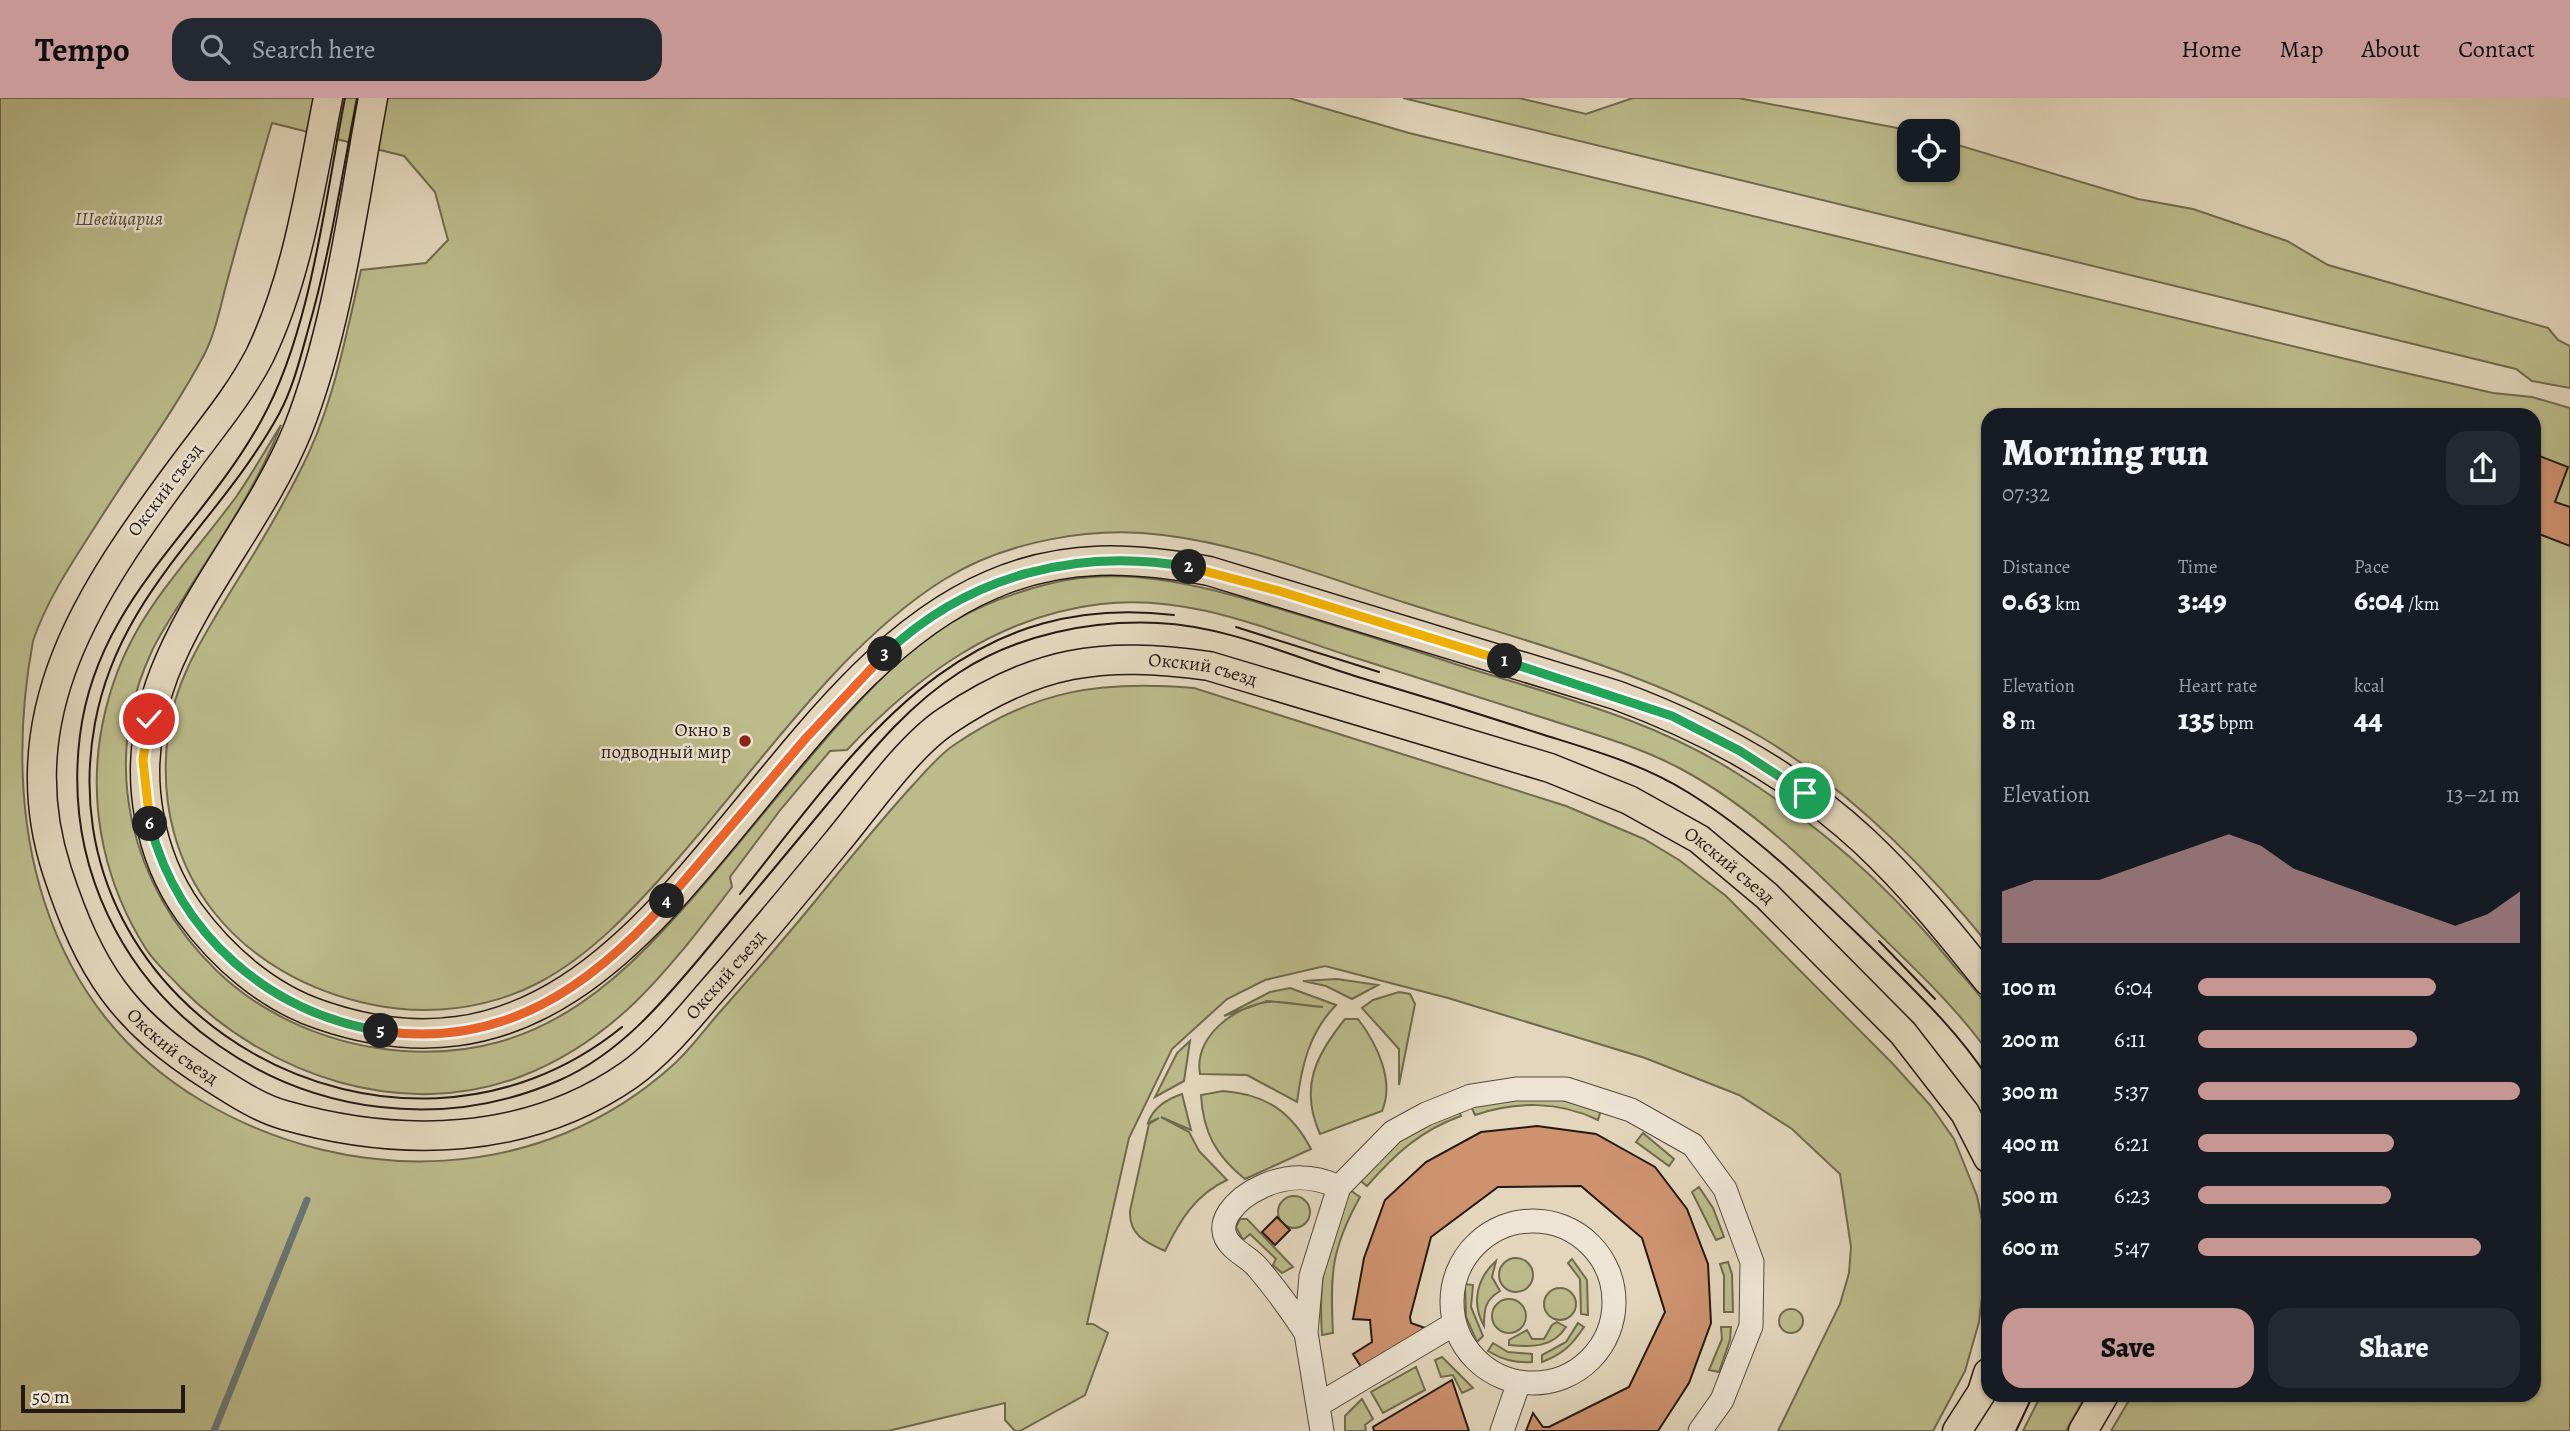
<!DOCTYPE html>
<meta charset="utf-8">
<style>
body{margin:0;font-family:Alegreya,serif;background:#242831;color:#f1f3f6;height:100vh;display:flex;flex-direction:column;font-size:26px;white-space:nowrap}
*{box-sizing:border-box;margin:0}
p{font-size:23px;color:#9ea1a6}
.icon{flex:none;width:38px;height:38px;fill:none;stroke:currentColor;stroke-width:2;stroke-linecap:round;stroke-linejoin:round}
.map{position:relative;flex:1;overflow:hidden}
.details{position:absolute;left:1981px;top:310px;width:560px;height:994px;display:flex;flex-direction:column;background:#171b24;border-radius:21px;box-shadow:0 2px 5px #0004}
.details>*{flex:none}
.buttons{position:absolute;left:1897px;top:21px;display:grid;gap:14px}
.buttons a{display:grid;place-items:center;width:63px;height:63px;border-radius:14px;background:#171b24;box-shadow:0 2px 5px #0004;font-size:35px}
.scale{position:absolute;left:21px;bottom:18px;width:164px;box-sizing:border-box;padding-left:7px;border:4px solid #241914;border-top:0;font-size:19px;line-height:24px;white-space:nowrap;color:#241914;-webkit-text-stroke:5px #ede4d3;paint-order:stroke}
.pin{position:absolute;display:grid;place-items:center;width:60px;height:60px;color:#fff;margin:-30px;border:4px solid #fff;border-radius:50%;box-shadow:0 2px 7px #0007}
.km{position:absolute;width:35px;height:35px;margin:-18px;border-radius:50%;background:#222;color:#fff;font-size:19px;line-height:35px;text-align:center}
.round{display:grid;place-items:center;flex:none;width:74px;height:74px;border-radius:21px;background:#242831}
.head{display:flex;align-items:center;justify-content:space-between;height:119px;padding:0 21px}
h1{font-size:38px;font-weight:800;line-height:52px}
.metrics{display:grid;grid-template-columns:repeat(3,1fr);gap:10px;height:119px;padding:7px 21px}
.metrics div{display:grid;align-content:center}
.metrics b{font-size:30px;font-weight:800}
.metrics small{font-size:19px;font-weight:400}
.metrics p{font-size:19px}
.chart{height:196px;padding:14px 21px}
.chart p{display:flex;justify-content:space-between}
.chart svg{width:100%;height:126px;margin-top:7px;fill:#c59692;opacity:.7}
.primary-button{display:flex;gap:14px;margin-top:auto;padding:14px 21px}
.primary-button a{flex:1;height:80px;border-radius:21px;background:#c59692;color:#111;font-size:28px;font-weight:800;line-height:80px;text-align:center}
.primary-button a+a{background:#242831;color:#f1f3f6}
ul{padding:0 21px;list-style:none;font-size:23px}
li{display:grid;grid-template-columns:112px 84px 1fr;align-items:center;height:52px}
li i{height:18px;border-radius:9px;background:#c59692}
header{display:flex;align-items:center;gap:42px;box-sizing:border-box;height:98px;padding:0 35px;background:#c59692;color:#111}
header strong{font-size:33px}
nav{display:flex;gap:38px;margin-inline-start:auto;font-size:24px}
.search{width:490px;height:63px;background:#242831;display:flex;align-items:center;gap:18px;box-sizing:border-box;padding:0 24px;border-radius:21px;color:#9ea1a6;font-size:26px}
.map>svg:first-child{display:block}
.green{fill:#bcbb8b;stroke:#706a50;stroke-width:2}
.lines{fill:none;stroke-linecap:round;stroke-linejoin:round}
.stream{stroke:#6a7878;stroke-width:7}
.building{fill:#ce926f;stroke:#241914;stroke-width:2}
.minor-casing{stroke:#54483e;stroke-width:25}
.major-casing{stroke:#241914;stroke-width:31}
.minor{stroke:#ede4d3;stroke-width:23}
.major{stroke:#e3d6bc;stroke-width:28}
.tram{stroke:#241914;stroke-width:2}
.split-1-casing{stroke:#fff;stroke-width:14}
.split-2-casing{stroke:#fff;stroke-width:14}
.split-3-casing{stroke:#fff;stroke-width:14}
.split-4-casing{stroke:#fff;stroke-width:14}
.split-5-casing{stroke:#fff;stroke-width:14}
.split-6-casing{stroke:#fff;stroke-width:14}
.split-7-casing{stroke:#fff;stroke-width:14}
.split-1{stroke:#22a559;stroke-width:9}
.split-2{stroke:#f5b400;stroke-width:9}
.split-3{stroke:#22a559;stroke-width:9}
.split-4{stroke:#f0652b;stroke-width:9}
.split-5{stroke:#f0652b;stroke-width:9}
.split-6{stroke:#22a559;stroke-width:9}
.split-7{stroke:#f5b400;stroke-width:9}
.poi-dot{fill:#8f2418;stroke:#ede4d3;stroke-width:2.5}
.labels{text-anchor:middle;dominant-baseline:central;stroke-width:5;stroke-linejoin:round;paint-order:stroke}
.park-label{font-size:19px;font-style:italic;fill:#524a38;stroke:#ede4d3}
.street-label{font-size:19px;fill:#241914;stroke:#ede4d3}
.poi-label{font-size:19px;fill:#241914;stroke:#ede4d3;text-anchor:end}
</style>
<header>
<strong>Tempo</strong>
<div class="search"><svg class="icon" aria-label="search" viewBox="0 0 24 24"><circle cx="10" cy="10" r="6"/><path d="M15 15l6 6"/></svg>Search here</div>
<nav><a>Home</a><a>Map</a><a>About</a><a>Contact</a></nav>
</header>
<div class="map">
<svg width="2570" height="1333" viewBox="0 0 2570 1333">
<rect width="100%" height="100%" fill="#e3d6bc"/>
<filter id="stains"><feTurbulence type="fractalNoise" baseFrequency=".00286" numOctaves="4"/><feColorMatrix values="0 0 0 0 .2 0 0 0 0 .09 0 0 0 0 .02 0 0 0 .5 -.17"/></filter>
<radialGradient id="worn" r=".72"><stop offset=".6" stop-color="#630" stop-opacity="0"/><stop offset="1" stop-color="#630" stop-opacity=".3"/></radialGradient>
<!-- green -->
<path class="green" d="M0,0H1289L1409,35L2375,268L2493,295L2532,299L2570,310V1333H2111L2132,1297H2534V317H1988V846C1924,767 1849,691 1761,639C1652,575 1525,543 1406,505C1327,480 1246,447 1163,437C1092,428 1006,443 945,481C841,545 756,672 675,764C635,809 592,857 538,885C488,911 429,918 374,907C240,880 150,777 168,636C175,579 208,531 237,483C259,448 281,411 300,373C333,310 345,241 361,172L426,165L448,142L435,94L404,58L272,25C257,76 242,128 228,180C221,205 216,234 204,257C172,317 129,374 93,432C71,466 46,504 33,543C0,721 40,907 202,1003C351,1091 542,1086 673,967C690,952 704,932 719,915C752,878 785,840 817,801C848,763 879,724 913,687C926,673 939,657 954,647C1035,592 1099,582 1194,590L1566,708L1644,741L1679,762L1726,798L1893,966L1930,1007L1954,1041L1977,1098L1988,1150L1979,1224L1965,1273L1933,1333H1778L1840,1206L1849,1175L1851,1149L1840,1076L1792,1031L1739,997L1645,960L1448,900L1325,868L1265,882L1227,901L1172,951L1129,1040L1087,1226H1093L1108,1235L1085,1297L1020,1333H1015L1005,1322V1305L888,1333H0Z
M1403,0H1519L1586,16L1633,0H1738L1908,32L1912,33H1909V72H1948V44L2138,101L2193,111L2287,143L2328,167L2548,230L2558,242L2570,248V290L2532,283L2516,271Z
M281,327C257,389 221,440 186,496C174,515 160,535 151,555C100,666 130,788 216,872C265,920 334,948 403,953C546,963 627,877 713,776C774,705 836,621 905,558C946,521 999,498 1052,485C1138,464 1229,496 1310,520C1359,535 1407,550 1455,566C1553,597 1651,620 1738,676C1821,728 1893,792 1954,868C1964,880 1983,898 1988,912C1991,923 1988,942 1988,954C1955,908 1915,871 1875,832C1815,772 1756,711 1681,671C1638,648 1590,635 1544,620C1482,600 1421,581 1359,561C1276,535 1191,495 1101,506C998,518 916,578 847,652L830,653L781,711L730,779L732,789C671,868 618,941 522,978C403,1024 268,978 181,890C170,878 155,865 146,851C106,788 89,714 100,640C117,530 174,483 236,399C252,376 266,351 281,327Z
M1337,881L1378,887L1352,901L1326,888L1303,883Z
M1290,890L1336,907C1310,934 1302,965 1297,1004L1247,977L1200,976C1194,939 1234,908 1268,904C1285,902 1306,909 1323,909L1267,903L1224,918L1270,894Z
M1399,894L1410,896L1415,906L1399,987V951L1362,910L1373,902Z
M1345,921H1358C1377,946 1395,983 1382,1013L1320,1036C1299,989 1316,957 1345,921Z
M1190,943L1184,983L1155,999L1177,955Z
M1223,993C1265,996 1291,1013 1311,1051L1245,1081C1216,1058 1203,1034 1201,997Z
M1182,996L1191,1032L1161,1019L1189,1034L1199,1053L1227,1082C1196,1096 1180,1122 1165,1153C1145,1144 1129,1137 1130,1113L1149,1026L1159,1020L1148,1025C1153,1010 1167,1001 1182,996Z
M1550,999L1601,1012L1598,1022C1559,1003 1515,1003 1475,1017L1470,1006Z
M1457,1007L1461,1018C1421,1032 1395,1056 1367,1088L1357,1080L1385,1050Z
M1643,1035L1674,1061L1669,1068L1636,1044Z
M1699,1089L1713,1110L1724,1139L1716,1142L1692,1094Z
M1350,1092L1360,1099C1331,1151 1330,1176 1333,1235L1322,1237C1318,1177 1326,1146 1350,1092Z
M1278 1114a16 16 0 1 1 32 0a16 16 0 1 1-32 0Z
M1240,1121H1247L1293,1169L1282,1175L1273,1167L1276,1161L1250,1136L1243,1142L1236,1129Z
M1499 1177a17 17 0 1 1 34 0a17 17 0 1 1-34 0Z
M1572,1161L1587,1182L1588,1217L1581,1216L1580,1181L1568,1165Z
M1496,1163L1492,1179L1500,1193C1485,1202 1484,1211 1484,1228C1471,1205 1477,1180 1496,1163Z
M1728,1164L1732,1176L1733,1214H1724V1178L1720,1166Z
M1465,1186L1473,1187L1471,1209L1483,1238L1477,1244L1466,1219Z
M1544 1206a16 16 0 1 1 32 0a16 16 0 1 1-32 0Z
M1492 1218a17 17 0 1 1 34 0a17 17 0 1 1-34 0Z
M1779 1223a12 12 0 1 1 24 0a12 12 0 1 1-24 0Z
M1557,1224L1566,1229C1553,1250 1531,1249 1509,1247V1242L1527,1232L1532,1241H1544L1552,1227Z
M1578,1225L1584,1229C1572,1247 1563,1256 1542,1264V1257L1566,1244Z
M1721,1229H1731L1730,1242L1719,1274L1709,1272L1722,1241Z
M1493,1245L1508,1254L1532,1256V1264C1515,1265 1503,1262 1488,1253Z
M1442,1259L1473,1290L1462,1295L1453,1277L1441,1279L1435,1262Z
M1416,1269L1425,1292L1383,1315L1371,1294Z
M2041,1297H2086L2066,1333H2023Z
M1362,1301L1373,1321L1365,1327L1366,1333H1345V1318Z"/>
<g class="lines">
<!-- stream -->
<path class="stream" d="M214,1333L307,1102"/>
</g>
<!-- building -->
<path class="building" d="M2534,356L2568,369L2555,404L2570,409V448L2534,434Z
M1537,1028L1596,1036L1655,1069L1687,1111L1708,1166L1711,1225L1689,1285L1658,1333H1526L1533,1315L1543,1329H1549L1629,1289L1665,1214L1642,1140L1581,1088L1498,1089L1431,1139L1410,1219L1411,1225L1428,1231L1363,1272L1353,1256L1372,1244L1370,1222L1353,1221L1364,1160L1385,1102L1426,1064L1481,1034Z
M1277,1119L1290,1132L1275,1147L1262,1134Z
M1452,1282L1469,1333H1374L1373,1329Z"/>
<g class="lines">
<defs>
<path id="minor" d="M1452 1204a81 81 0 1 1 162 0a81 81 0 1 1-162 0Z
M1306,1235C1291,1212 1275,1190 1258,1170C1251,1161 1241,1157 1233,1149C1208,1126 1239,1099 1261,1089C1288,1076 1313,1077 1339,1089
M1318,1307L1454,1226
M1322,1333L1306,1235L1311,1178L1339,1089L1393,1034L1426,1016L1471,998L1516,991H1566L1631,1012L1693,1047L1725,1091L1752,1164L1751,1228L1722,1302L1700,1333
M1502,1333L1519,1284"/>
<g id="major">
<path id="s1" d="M328,0C311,85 298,178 260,257C239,298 208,334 181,371C92,491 6,616 57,773C90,874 123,923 213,980C235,994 259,1010 284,1017C400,1050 527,1048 629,977C660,955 686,923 710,895C754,845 795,795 837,744C867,708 907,650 945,624C1036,562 1102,553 1209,568L1550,670L1629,702L1699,741L1767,798L1903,935L1965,1015L1988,1060"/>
<path d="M373,0C353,107 338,230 298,331C245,462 121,563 149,717C155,751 169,786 189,814C222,859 267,899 321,917C648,1030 744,592 991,487C1064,455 1133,459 1209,473L1616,597C1706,630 1793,677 1864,743C1910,786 1949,834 1988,883"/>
<path d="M1957,1333L1982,1294L1988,1275"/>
<path d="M2083,1333L2104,1297"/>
</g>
</defs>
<!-- minor casing -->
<use href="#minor" class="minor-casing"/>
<!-- major casing -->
<use href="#major" class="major-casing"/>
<!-- minor -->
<use href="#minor" class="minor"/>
<!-- major -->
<use href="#major" class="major"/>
<!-- tram -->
<path class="tram" d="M345,0C325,101 311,234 261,323C200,434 97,502 80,637C47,901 323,1086 560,982C619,956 662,905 703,856C744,807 784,758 825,709C866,660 905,609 960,574C1017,537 1090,522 1158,525C1227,528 1293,559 1358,579C1419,597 1480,616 1541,636C1592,652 1643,666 1689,695C1757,737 1814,794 1871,849C1912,890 1956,931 1988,980
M357,0C342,77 330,156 308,232C300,261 293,290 279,316C218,427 119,494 95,625C41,917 396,1113 622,929
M1236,529L1379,574
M740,796C858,648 958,491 1174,517
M1879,843L1935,901
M2016,1333L2033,1297"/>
</g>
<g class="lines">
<defs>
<path id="split-1" d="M1505,563L1672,618L1740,653L1805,695"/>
<path id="split-2" d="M1189,469L1279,493L1505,563"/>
<path id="split-3" d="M885,556C968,477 1078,449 1189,469"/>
<path id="split-4" d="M667,803L806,640L885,556"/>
<path id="split-5" d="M381,933C502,951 591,889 667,803"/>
<path id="split-6" d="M150,726C178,836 270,916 381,933"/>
<path id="split-7" d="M149,621L143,662L150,726"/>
</defs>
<!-- split-1 casing -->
<use href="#split-1" class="split-1-casing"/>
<!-- split-2 casing -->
<use href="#split-2" class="split-2-casing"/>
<!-- split-3 casing -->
<use href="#split-3" class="split-3-casing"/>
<!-- split-4 casing -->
<use href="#split-4" class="split-4-casing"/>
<!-- split-5 casing -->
<use href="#split-5" class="split-5-casing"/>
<!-- split-6 casing -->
<use href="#split-6" class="split-6-casing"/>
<!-- split-7 casing -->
<use href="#split-7" class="split-7-casing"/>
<!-- split-1 -->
<use href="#split-1" class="split-1"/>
<!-- split-2 -->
<use href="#split-2" class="split-2"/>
<!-- split-3 -->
<use href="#split-3" class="split-3"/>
<!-- split-4 -->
<use href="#split-4" class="split-4"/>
<!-- split-5 -->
<use href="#split-5" class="split-5"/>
<!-- split-6 -->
<use href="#split-6" class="split-6"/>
<!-- split-7 -->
<use href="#split-7" class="split-7"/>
</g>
<!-- markers -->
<circle class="poi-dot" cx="745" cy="643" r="7"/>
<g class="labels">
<!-- park labels -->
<g class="park-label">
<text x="119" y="121">Швейцария</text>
</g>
<!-- street labels -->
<g class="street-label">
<text transform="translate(165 392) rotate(-53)">Окский съезд</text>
<text stroke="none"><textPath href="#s1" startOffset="2298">Окский съезд</textPath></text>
<text stroke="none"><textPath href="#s1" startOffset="2865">Окский съезд</textPath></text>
<text stroke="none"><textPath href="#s1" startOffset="1690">Окский съезд</textPath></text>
<text stroke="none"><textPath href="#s1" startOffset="1060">Окский съезд</textPath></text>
</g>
<!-- poi labels -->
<g class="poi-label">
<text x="731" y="632">Окно в<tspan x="731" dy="22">подводный мир</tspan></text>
</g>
</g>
<rect width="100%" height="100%" filter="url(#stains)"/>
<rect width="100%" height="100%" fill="url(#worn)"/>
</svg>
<div class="buttons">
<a><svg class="icon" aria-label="locate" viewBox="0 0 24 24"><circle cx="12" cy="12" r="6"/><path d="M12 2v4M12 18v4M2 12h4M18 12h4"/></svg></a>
</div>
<div class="scale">50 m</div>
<div class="pin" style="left:1805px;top:695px;background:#1e9e55"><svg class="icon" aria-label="arrive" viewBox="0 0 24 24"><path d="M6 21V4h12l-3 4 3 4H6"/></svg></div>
<div class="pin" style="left:149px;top:621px;background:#d93025"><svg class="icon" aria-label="check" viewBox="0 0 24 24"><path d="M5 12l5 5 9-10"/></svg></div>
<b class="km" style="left:1505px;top:563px">1</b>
<b class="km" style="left:1189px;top:469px">2</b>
<b class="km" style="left:885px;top:556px">3</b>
<b class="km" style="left:667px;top:803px">4</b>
<b class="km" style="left:381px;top:933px">5</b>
<b class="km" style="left:150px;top:726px">6</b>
<section class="details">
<div class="head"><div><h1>Morning run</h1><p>07:32</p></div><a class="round"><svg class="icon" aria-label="share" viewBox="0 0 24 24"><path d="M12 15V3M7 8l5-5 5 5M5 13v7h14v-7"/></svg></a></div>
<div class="metrics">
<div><p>Distance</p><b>0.63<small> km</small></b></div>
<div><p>Time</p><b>3:49</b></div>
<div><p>Pace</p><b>6:04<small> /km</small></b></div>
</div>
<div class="metrics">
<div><p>Elevation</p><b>8<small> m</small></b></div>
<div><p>Heart rate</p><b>135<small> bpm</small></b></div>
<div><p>kcal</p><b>44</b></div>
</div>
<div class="chart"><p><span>Elevation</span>13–21 m</p>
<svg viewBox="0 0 160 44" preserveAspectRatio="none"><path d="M0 44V26L10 22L20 22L30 22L40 18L50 14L60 10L70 6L80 10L90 18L100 22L110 26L120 30L130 34L140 38L150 34L160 26V44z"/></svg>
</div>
<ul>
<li><b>100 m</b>6:04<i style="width:74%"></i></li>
<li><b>200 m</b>6:11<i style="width:68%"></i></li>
<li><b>300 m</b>5:37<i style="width:100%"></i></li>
<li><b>400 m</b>6:21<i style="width:61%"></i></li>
<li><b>500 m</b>6:23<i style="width:60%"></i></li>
<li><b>600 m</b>5:47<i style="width:88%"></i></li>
</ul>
<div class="primary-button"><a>Save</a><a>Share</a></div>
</section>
</div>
